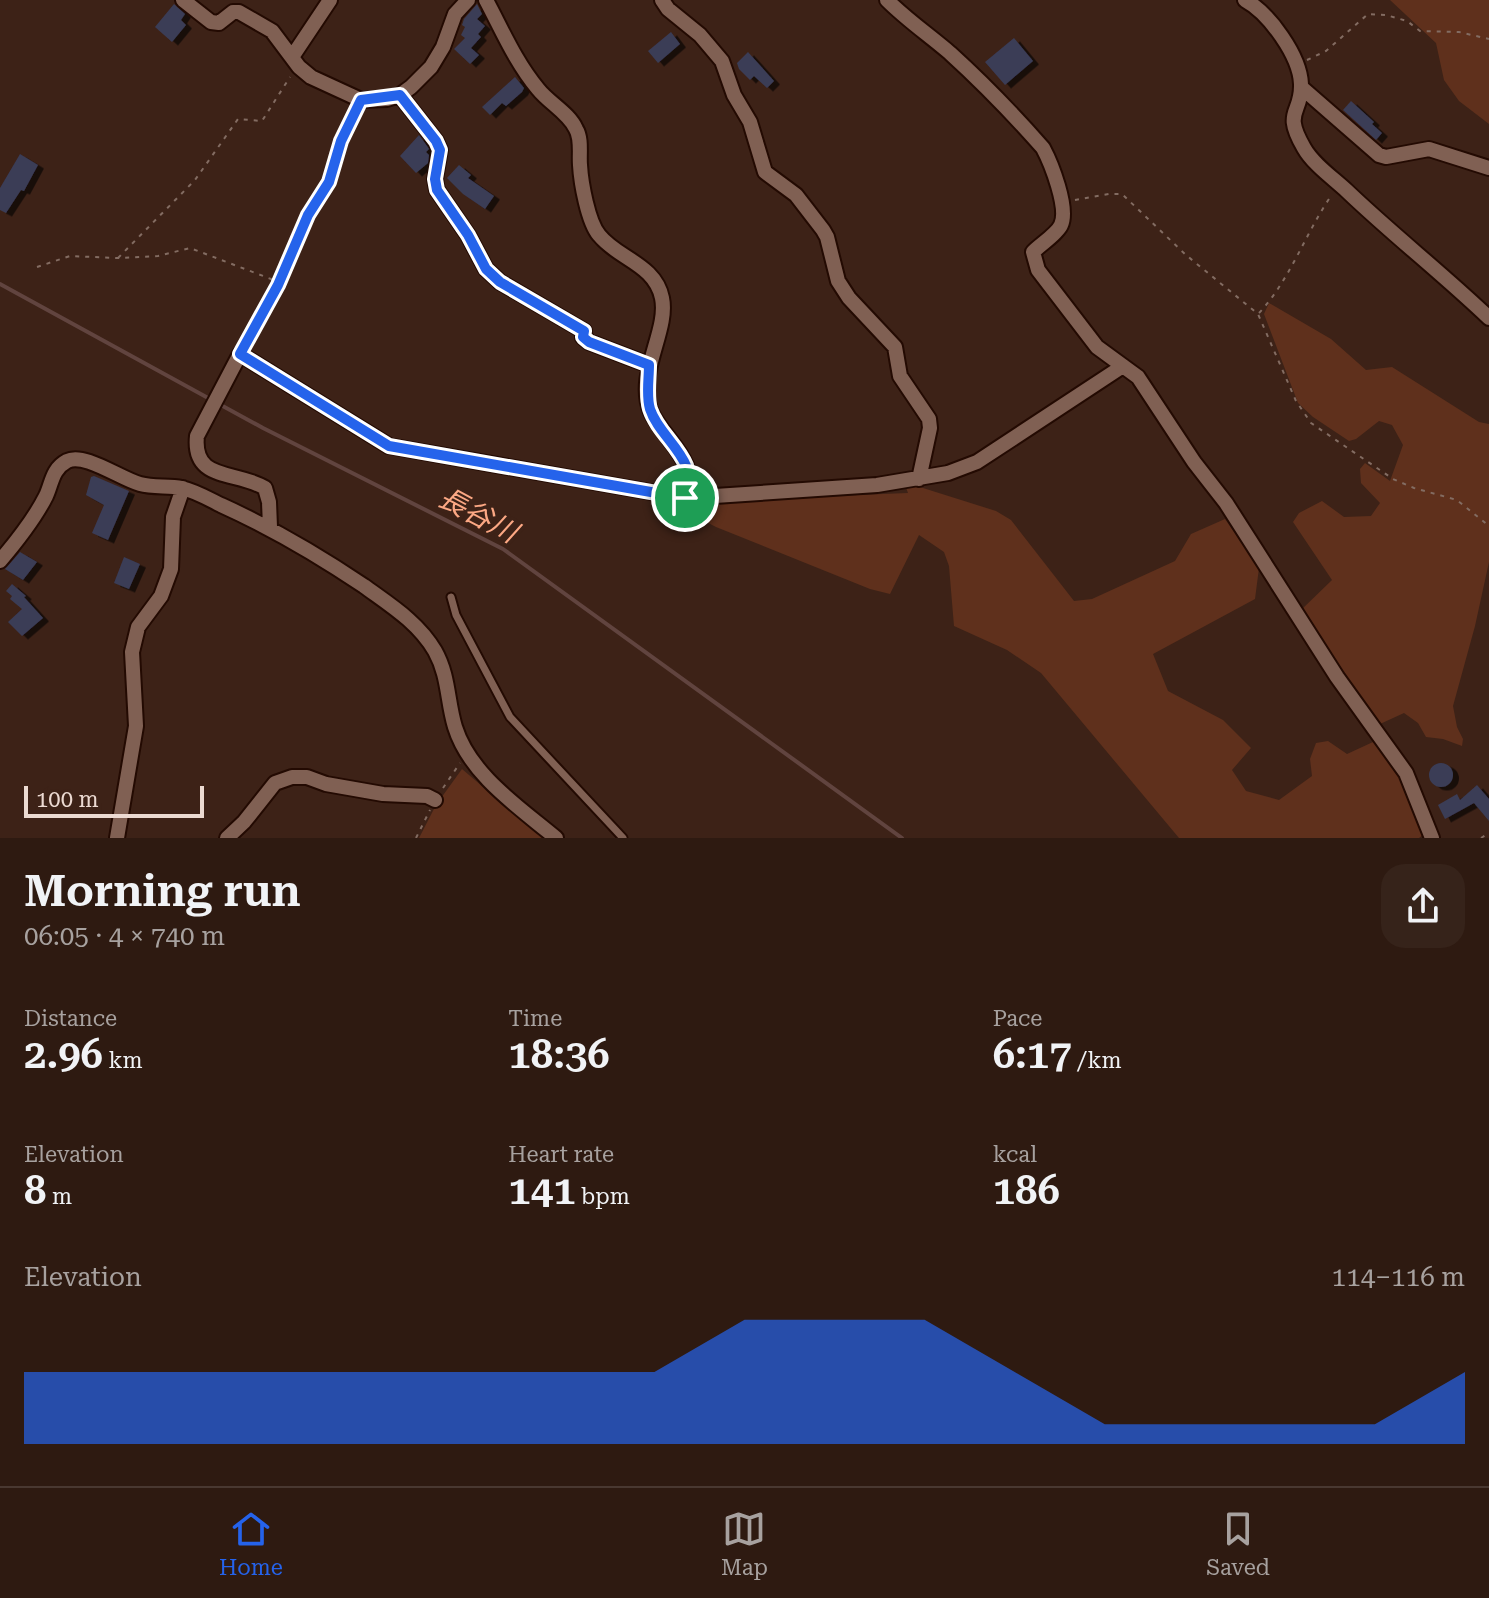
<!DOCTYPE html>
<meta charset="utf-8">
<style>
body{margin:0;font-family:"Roboto Serif","Noto Sans JP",serif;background:#36231a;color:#f1f3f6;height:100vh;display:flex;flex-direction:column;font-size:30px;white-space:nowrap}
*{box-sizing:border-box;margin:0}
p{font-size:26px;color:#a7a19f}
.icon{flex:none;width:44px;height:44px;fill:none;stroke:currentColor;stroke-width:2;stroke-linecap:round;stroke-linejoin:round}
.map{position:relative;height:838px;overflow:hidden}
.panel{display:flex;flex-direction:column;background:#2e1a11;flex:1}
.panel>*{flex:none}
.scale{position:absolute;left:24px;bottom:20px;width:180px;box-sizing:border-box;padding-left:8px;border:4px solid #ecdad2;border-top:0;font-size:22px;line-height:28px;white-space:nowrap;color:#ecdad2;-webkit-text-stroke:6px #3d2217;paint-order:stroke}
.pin{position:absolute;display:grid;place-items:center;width:68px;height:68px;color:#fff;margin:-34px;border:4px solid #fff;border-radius:50%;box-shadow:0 2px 8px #0007}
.round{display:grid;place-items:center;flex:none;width:84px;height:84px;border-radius:24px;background:#36231a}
.head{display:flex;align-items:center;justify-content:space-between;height:136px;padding:0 24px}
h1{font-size:44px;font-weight:600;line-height:60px}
.figures{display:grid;grid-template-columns:repeat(3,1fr);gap:12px;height:136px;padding:8px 24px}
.figures div{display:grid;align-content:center}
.figures b{font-size:40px;font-weight:600}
.figures small{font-size:22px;font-weight:400}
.figures p{font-size:22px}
.chart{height:224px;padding:16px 24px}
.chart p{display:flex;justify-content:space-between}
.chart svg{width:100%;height:144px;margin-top:8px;fill:#2563eb;opacity:.7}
.tab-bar{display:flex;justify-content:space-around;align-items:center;height:112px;border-top:2px solid #493831;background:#2e1a11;font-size:22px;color:#a7a19f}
.tab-bar a{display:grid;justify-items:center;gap:4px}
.tab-bar .active{color:#2563eb}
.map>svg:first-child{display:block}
.green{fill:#5f301c}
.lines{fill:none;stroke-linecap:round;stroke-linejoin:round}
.stream{stroke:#61443f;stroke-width:4}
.building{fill:#3a3c57;filter:url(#shadow)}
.service-casing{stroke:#230a02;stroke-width:11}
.minor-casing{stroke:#230a02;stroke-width:18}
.path{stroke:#836c62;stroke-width:2;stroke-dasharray:4 6;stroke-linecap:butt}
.service{stroke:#806053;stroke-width:7}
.minor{stroke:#806053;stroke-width:14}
.route-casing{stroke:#fff;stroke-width:16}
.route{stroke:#2563eb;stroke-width:10}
.labels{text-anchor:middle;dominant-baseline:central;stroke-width:7;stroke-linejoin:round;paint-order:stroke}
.water-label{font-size:28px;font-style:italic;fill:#fca884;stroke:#3d2217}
</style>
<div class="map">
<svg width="1489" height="838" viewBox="0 0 1489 838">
<defs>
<filter id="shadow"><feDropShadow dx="6" dy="3.5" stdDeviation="0" flood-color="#0009"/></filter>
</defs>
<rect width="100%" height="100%" fill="#3d2217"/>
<!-- green -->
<path class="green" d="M1390,0H1489V124L1459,101L1444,80L1436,43Z
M1269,303L1331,339L1366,370L1392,367L1479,422L1489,424V562L1475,626L1453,706L1457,727L1463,739L1462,746L1443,739L1426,737L1418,723L1404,713L1380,724L1299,612L1332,580L1293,522L1299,513L1322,501L1344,517L1371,516L1380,503L1361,483L1360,469L1365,463L1390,481L1403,445L1392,425L1379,421L1356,439L1349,441L1313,417L1298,403L1264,314Z
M904,482L996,511L1011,520L1074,601L1092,599L1175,561L1191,534L1225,519L1259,568L1255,599L1153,654L1168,691L1223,720L1251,748L1232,770L1246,791L1279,800L1312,776L1310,759L1316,743L1328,741L1347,754L1373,742L1402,777L1424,834L1419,838H1179L1041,673L1007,650L954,626L949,566L944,552L919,535L890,594L870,589L716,527L689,513L704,501L908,493Z
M462,769L543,838H419L436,805Z"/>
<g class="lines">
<!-- stream -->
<path class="stream" d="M0,284L263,428L503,549L902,838"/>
</g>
<!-- building -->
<path class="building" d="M174,4L185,14L181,20L186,25L172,42L155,27Z
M477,4L482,14L477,19L485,26L478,34L481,37L471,48L479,55L470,64L454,49L465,38L461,35L465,27L462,25L464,19Z
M671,32L680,44L658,63L648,51Z
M1014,38L1033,61L1005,85L985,62Z
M748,52L774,81L767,88L754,76L750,80L739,69L737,63Z
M515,77L524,88L522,92L506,106L502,103L490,115L482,107Z
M1351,101L1374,122L1372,124L1382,133L1376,140L1343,110Z
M419,135L427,146L429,149L426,152L429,155L428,163L416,173L400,156Z
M20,154L38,165L24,191L21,190L6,213L0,210V188Z
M459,165L471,175L468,178L494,196L485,209L463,194L447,178Z
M94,476L129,491L108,540L92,533L104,505L86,495L91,477Z
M20,552L37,562L23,580L5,569Z
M124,557L140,564L129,589L114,583Z
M12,584L26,596L24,597L43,618L22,636L8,622L22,609L10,599L12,596L6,591Z
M1429 775a12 12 0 1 1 24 0a12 12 0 1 1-24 0Z
M1477,785L1489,799V821L1474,803L1445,819L1438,805L1457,794L1460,800Z"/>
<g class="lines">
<defs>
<path id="service" d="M451,597L456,615L510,717L623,838"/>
<path id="minor" d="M183,0L211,22L219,23L233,12H239L272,31L299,67L311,77L361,100L387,99L400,95L411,87L431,67L443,47L455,14L468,0
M662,0L668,9L700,35L722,61L734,95L750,122L765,172L796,195L823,230L827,237L838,281L849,298L895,347L900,376L929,419L930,428L919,479
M887,0C907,20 929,35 950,53C983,83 1014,115 1043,148C1051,163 1069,208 1061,225C1057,234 1041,244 1033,252L1038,270L1097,347L1138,377L1194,462L1226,503L1337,677L1406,773L1432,838
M1245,0C1269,13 1300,56 1301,84C1302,115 1282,110 1304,148C1313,164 1333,178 1347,191C1393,235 1443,274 1489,318
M292,57L330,0
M1301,87L1379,155L1386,157L1429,149L1489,168
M400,95L436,141L440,150L435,179L437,190L468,235L486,269L500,282L584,331L583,337L589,342L649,365
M685,498L877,485L948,473L977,462L1123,366
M270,527L269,502L265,488C236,470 192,482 197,436L240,354L389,446L685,498C701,462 664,440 651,412C635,375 669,331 662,298C655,264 618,259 599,235C588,222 581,183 580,165C579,154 582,139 576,129C569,113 549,103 538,89C516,63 502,30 486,0
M0,561C17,541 34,520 46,496C52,483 52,469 67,461C84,452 121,479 140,484C154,488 168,485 182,488C195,491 209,499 221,505C272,528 318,555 364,586C390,605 418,622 435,651C449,676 447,701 455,727C470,775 519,807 556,838
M117,838L136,726L132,652L138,627L161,596L171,569L173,517L183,488
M227,838L244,822L275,783L292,777H307L326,784L383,794L427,796L435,800"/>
</defs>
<!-- service casing -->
<use href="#service" class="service-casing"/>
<!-- minor casing -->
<use href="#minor" class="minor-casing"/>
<!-- path -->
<path class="path" d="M1307,60L1326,51L1368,14L1386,15L1407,21L1420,31L1459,32L1489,39
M1075,200L1109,194H1122L1186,255L1258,314L1296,401L1311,423L1393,479L1414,488L1457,500L1489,526
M118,258L195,180L238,119L262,121L290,77
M37,267L70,256L118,258L158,256L190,248L271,279L277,284
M1259,313C1290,280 1305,234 1331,196
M247,341L278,285L308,215L329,182L341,141L355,112
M443,788L460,763
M416,838L430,810
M1481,838L1489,833"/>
<!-- service -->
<use href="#service" class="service"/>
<!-- minor -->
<use href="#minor" class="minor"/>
</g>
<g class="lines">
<defs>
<path id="route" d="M400,95L436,141L440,150L435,179L437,190L468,235L486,269L500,282L584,331L583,337L589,342L649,365C649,379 646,396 650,409C660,440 702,460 685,498L389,446L240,354L278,285L308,215L329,182L341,141L361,100Z"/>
</defs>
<!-- route casing -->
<use href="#route" class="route-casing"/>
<!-- route -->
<use href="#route" class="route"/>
</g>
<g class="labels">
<!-- water labels -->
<g class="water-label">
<text transform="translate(478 515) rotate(28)">長谷川</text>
</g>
</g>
</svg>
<div class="scale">100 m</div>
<div class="pin" style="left:685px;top:498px;background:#1e9e55"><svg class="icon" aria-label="arrive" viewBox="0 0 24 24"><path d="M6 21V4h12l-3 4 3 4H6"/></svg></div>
</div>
<section class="panel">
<div class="head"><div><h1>Morning run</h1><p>06:05 · 4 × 740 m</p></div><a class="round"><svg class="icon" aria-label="share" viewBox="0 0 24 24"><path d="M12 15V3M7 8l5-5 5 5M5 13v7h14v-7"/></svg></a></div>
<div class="figures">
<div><p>Distance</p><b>2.96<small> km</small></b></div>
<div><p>Time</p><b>18:36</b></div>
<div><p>Pace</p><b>6:17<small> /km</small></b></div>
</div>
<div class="figures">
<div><p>Elevation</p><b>8<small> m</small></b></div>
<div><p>Heart rate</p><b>141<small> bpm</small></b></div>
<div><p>kcal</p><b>186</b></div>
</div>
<div class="chart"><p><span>Elevation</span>114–116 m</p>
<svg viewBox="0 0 160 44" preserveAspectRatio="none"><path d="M0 44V22L10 22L20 22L30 22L40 22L50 22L60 22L70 22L80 6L90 6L100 6L110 22L120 38L130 38L140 38L150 38L160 22V44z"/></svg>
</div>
</section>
<nav class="tab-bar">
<a class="active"><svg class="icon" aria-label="home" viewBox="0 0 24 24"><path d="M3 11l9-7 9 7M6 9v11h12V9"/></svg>Home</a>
<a><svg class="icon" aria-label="map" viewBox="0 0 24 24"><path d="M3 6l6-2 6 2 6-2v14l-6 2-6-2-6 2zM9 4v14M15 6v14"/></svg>Map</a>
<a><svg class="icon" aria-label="saved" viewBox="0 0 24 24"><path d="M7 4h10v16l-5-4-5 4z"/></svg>Saved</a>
</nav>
